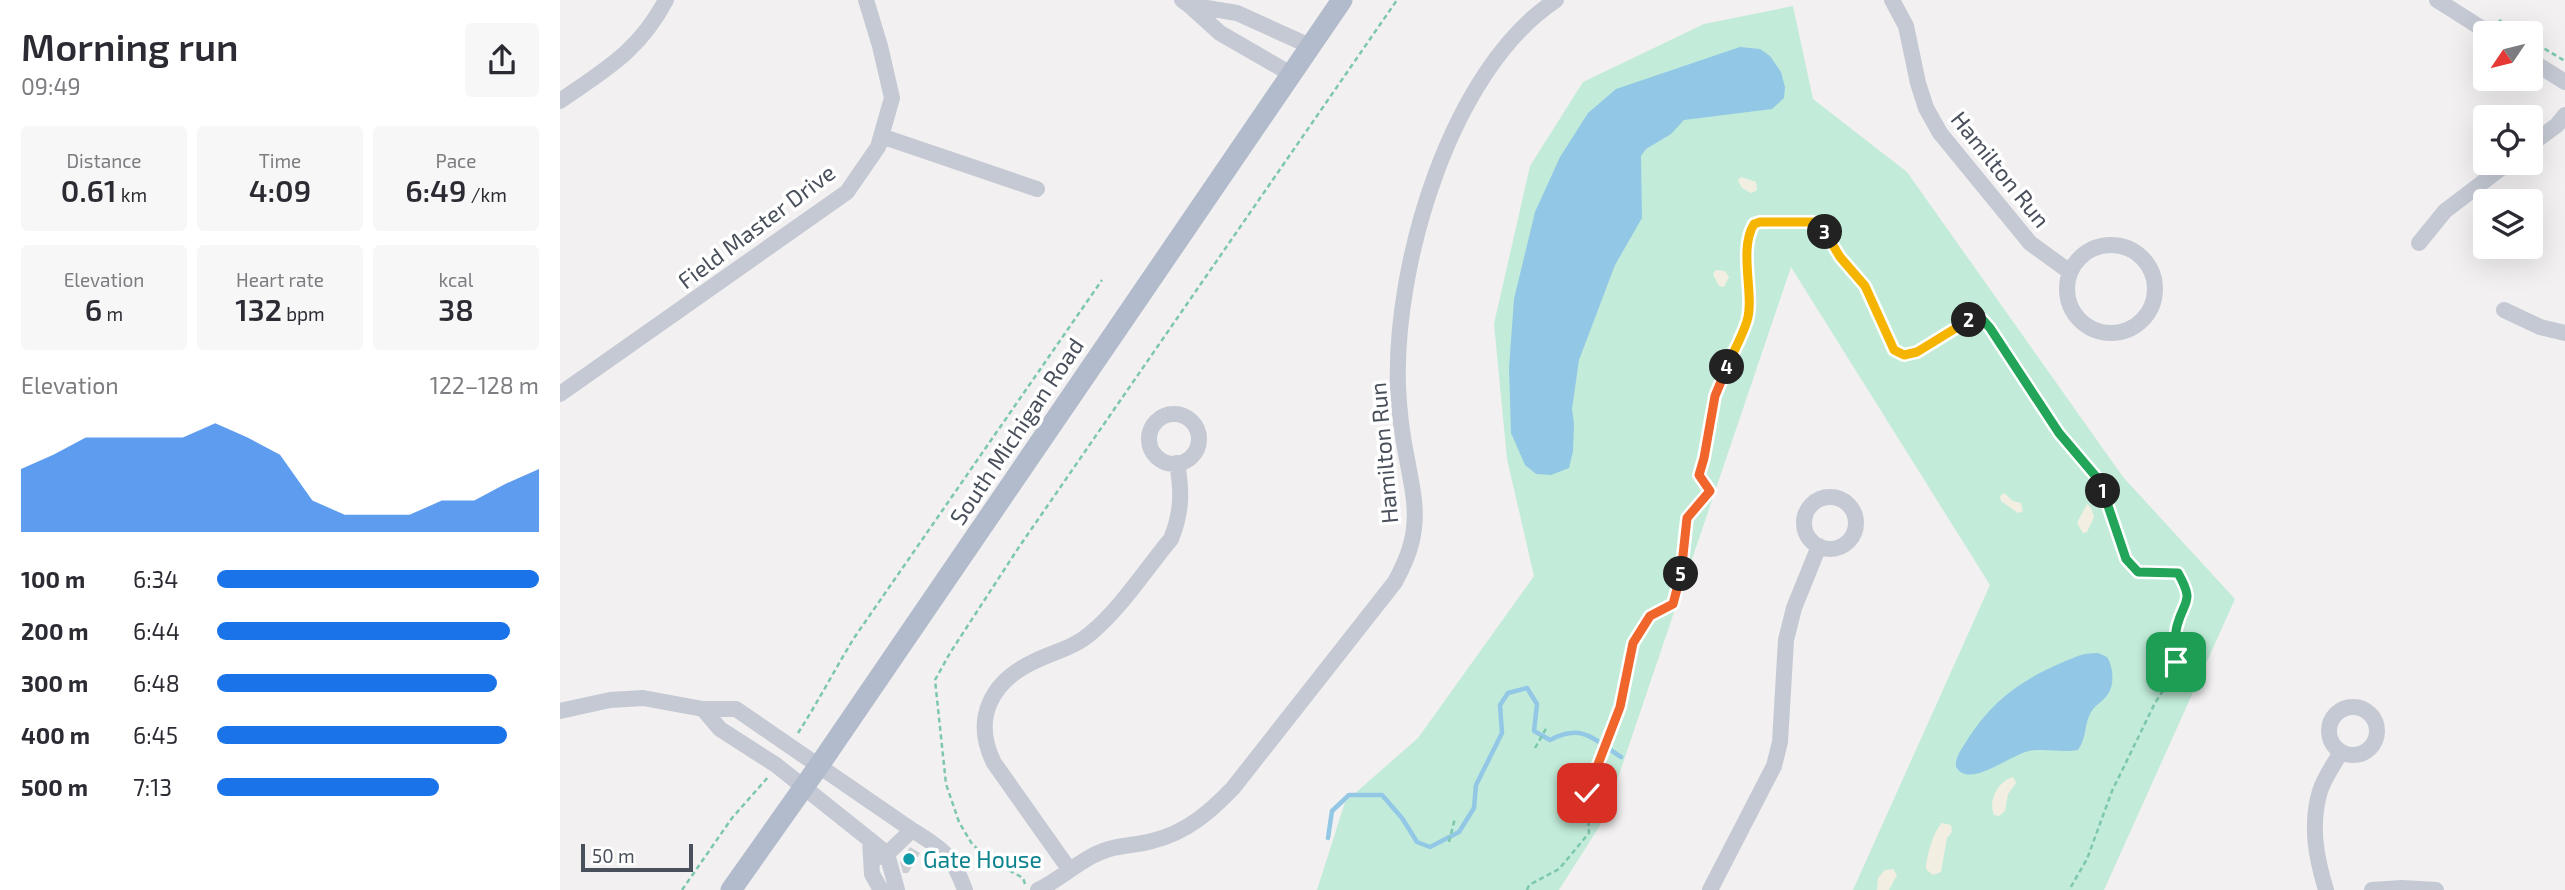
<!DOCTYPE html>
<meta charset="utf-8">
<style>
body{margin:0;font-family:"Exo 2",sans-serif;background:#f7f7f7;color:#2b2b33;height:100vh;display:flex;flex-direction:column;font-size:26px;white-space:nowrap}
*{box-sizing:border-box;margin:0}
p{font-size:23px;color:#7c7c81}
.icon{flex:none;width:38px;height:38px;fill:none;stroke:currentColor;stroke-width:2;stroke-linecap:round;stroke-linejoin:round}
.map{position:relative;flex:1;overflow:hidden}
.sheet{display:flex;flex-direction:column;background:#fff;width:560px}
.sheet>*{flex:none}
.needle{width:46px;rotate:235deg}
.buttons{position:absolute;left:1913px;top:21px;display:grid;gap:14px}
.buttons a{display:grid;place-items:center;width:70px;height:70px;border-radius:7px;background:#fff;box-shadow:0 7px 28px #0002;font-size:35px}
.scale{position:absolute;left:21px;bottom:18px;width:112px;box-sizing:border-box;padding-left:7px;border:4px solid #49505b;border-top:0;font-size:19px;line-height:24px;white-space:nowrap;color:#49505b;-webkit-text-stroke:5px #fff;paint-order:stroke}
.pin{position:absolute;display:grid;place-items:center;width:60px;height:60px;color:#fff;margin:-30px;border-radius:14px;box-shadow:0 4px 10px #0006}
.km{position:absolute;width:35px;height:35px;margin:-18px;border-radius:50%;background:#222;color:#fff;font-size:19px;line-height:35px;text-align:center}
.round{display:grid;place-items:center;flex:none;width:74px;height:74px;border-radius:7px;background:#f7f7f7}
.head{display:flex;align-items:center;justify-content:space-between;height:119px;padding:0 21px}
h1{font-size:38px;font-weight:600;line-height:52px}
.stats{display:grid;grid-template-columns:repeat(3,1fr);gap:10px;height:119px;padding:7px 21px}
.stats div{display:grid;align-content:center;border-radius:7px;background:#f7f7f7;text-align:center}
.stats b{font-size:30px;font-weight:600}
.stats small{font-size:19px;font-weight:400}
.stats p{font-size:19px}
.chart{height:196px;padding:14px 21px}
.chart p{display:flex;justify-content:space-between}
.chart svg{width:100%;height:126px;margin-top:7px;fill:#1a73e8;opacity:.7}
ul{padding:0 21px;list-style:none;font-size:23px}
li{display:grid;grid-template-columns:112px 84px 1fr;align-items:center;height:52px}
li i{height:18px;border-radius:9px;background:#1a73e8}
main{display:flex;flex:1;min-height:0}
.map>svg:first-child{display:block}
.green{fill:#c2ecd9}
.sand{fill:#f2efe2}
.water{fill:#92c7e5}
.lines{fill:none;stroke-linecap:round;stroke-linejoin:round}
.stream{stroke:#92c7e5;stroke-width:4.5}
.building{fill:#cdced4}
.path{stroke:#7cc7ae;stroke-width:2.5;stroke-dasharray:5 3.5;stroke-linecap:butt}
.minor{stroke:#c4c9d3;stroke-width:16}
.major{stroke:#b1bbcc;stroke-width:21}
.split-1-casing{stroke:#fff;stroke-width:14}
.split-2-casing{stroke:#fff;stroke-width:14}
.split-3-casing{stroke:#fff;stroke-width:14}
.split-4-casing{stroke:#fff;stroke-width:14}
.split-5-casing{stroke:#fff;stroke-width:14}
.split-6-casing{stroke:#fff;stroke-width:14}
.split-1{stroke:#22a559;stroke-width:9}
.split-2{stroke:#22a559;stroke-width:9}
.split-3{stroke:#f5b400;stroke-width:9}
.split-4{stroke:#f5b400;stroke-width:9}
.split-5{stroke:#f0652b;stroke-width:9}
.split-6{stroke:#f0652b;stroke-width:9}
.culture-dot{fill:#0f9aa8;stroke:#fff;stroke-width:2.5}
.labels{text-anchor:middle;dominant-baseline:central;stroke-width:7;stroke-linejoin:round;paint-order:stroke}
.street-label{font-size:23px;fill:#49505b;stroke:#fff}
.culture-label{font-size:23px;fill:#0d838f;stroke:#fff;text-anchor:start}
</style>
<main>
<section class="sheet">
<div class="head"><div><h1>Morning run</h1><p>09:49</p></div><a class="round"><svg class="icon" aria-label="share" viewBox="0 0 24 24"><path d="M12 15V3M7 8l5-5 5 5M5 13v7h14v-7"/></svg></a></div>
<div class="stats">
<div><p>Distance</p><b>0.61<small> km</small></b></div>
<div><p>Time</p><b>4:09</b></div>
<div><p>Pace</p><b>6:49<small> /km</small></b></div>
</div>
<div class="stats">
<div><p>Elevation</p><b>6<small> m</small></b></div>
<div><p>Heart rate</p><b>132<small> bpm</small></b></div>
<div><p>kcal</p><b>38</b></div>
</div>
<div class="chart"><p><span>Elevation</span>122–128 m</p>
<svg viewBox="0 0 160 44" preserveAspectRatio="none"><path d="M0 44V22L10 17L20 11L30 11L40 11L50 11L60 6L70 11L80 17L90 33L100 38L110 38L120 38L130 33L140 33L150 27L160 22V44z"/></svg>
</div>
<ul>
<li><b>100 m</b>6:34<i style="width:100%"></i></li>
<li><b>200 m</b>6:44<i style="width:91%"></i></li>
<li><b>300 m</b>6:48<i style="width:87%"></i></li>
<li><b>400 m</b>6:45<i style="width:90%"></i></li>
<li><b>500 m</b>7:13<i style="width:69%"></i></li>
</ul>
</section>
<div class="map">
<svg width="2005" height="890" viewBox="0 0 2005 890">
<rect width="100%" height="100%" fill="#f2f0f0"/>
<!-- green -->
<path class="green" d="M1233,6L1253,99L1347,172L1563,477L1675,599L1544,890H1293L1430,585L1231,267L1044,819L999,890H757L785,802L858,738L974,576L947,459L934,324L970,166L1023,82L1144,24Z"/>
<!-- sand -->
<path class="sand" d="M1181,177L1196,182L1197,190L1191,193L1182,188L1178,180Z
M1156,270L1165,271L1169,277L1164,287L1159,286L1153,274Z
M1444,493L1453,501L1461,503L1463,511L1458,513L1441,501L1440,496Z
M1527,504L1531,508L1534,517L1527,532L1523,533L1517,523Z
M1453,777L1456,783L1448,794L1445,811L1439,816L1434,815C1428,801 1438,781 1453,777Z
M1382,823L1391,825L1392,832L1387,838L1381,872L1373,875L1366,869C1366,857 1374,830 1382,823Z
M1325,870L1333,869L1337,875L1329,890H1317L1318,878Z"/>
<!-- water -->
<path class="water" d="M1180,47L1200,49L1210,56L1221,72L1225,87L1224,98L1212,109L1124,120L1111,134L1086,149L1081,156L1082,218L1055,265L1019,360L1012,409L1014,424L1013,451L1009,468L991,475L976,474L965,465L951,433L949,368L954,299L975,212L1000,157L1028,113L1056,89Z
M1538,653L1547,657C1553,666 1555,684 1548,694C1543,702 1534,705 1530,714C1524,726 1527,737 1518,750C1502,753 1486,748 1469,751C1448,756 1409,789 1396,767C1395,757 1401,750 1406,742C1430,703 1459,681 1501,663C1516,657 1521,653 1538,653Z"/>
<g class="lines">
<!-- stream -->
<path class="stream" d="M768,838L772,811L789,795H822L842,818L857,842L870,847L899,832L914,808L916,785L942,733L940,705L948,693L967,688L977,704L974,731L990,740C1023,723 1033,739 1061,757"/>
</g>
<!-- building -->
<path class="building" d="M350,847L360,853L348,873H343L340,862Z"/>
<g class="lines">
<!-- path -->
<path class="path" d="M1939,20L1959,33
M1970,40L2005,61
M238,733C258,702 275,669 294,638L542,280
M975,748L987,727
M889,842L895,818
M465,884L463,878L429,859L412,844L399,822L386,784L375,680L390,653L459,547L837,0
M122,890L172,818L209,776
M967,890L969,885L999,869L1029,833L1027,793L1060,707L1073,643L1090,616L1113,604L1121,575L1127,518L1150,491L1139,476L1144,458L1155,395L1188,320L1189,231L1194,224L1200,222H1253L1265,232L1280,257L1305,286L1334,350L1344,355C1371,348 1396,317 1423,320L1499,433L1538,479L1566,559L1578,572L1618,573L1626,586L1628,600L1616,628L1615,672L1595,703L1552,791L1527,859L1509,890"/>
<!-- minor -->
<path class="minor" d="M622,0L629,5L677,13L750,46
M1332,0L1346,26L1358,83L1366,108L1380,133L1470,243L1510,272
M1877,0L1929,33
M629,5L660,33L731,74
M1970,60L2005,82
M0,101C46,69 79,51 106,0
M321,136L477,189
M1970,145L1997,125L2005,115
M1859,243L1885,211L1948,163
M1507 289a44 44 0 1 1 88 0a44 44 0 1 1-88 0Z
M1944,310L1980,327L2005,333
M0,394L287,192L318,147L332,98L320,46L306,0
M589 439a25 25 0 1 1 50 0a25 25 0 1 1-50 0Z
M1244 523a26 26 0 1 1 52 0a26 26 0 1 1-52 0Z
M1769 731a24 24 0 1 1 48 0a24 24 0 1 1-48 0Z
M143,709L160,729L216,765L310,840L312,874L321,890
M0,711L50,700L83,698L143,709H176L352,830C382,848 393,856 405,890
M310,840L327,854L337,890
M319,857L327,854L352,830
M509,869L434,763C412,719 431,682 473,662C493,652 514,648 531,633C562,607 585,570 611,539C622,512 622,491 617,463
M478,890C503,878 522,857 549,849C563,845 578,845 592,841C626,833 650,812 673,788L835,582C844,565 852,548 854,528C857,505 851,482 847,459C842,435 839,411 838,386C834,265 890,70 996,0
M1150,890L1214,766L1220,742L1226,640L1234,608L1259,546
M1766,890C1756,857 1750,825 1760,791C1764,778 1774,764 1781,752
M1812,890L1842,888L1876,890"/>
<!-- major -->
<path class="major" d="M171,890L258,767L782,0"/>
</g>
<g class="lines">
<defs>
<path id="split-1" d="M1543,491L1566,559L1578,572L1618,573C1635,603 1624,599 1617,626C1614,637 1616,651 1616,662"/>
<path id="split-2" d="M1409,320H1423L1430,328L1499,433L1538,479L1543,491"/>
<path id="split-3" d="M1265,232L1280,257L1305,286L1334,350L1344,355L1357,352L1409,320"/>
<path id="split-4" d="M1167,367C1173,352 1182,337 1187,321C1195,295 1178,250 1194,224L1200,222H1253L1265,232"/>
<path id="split-5" d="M1121,574L1127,518L1150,491L1139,475L1144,458L1155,396L1167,367"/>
<path id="split-6" d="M1027,793L1060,707L1073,643L1090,616L1113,604L1121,574"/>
</defs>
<!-- split-1 casing -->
<use href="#split-1" class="split-1-casing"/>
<!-- split-2 casing -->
<use href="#split-2" class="split-2-casing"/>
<!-- split-3 casing -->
<use href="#split-3" class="split-3-casing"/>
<!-- split-4 casing -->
<use href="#split-4" class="split-4-casing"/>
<!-- split-5 casing -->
<use href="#split-5" class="split-5-casing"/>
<!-- split-6 casing -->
<use href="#split-6" class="split-6-casing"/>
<!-- split-1 -->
<use href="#split-1" class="split-1"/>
<!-- split-2 -->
<use href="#split-2" class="split-2"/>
<!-- split-3 -->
<use href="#split-3" class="split-3"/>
<!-- split-4 -->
<use href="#split-4" class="split-4"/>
<!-- split-5 -->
<use href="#split-5" class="split-5"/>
<!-- split-6 -->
<use href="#split-6" class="split-6"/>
</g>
<!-- markers -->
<circle class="culture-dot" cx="349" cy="859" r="7"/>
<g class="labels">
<!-- street labels -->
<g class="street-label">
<text transform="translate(1441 169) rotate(51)">Hamilton Run</text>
<text transform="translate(196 226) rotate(-37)">Field Master Drive</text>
<text transform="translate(456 431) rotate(-56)">South Michigan Road</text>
<text transform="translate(823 453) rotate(-95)">Hamilton Run</text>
</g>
<!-- culture labels -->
<g class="culture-label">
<text x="363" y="859">Gate House</text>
</g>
</g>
</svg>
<div class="buttons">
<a><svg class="needle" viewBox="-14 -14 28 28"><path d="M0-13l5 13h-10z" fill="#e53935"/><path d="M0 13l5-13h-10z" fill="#7c7c81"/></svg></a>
<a><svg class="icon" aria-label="locate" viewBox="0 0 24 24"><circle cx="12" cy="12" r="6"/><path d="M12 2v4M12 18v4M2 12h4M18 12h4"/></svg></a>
<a><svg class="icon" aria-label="layers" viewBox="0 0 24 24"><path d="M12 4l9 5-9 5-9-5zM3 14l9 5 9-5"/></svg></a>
</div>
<div class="scale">50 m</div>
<div class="pin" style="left:1616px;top:662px;background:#1e9e55"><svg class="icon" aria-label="arrive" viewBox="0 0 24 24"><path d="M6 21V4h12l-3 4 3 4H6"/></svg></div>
<div class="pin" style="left:1027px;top:793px;background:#d93025"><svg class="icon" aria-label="check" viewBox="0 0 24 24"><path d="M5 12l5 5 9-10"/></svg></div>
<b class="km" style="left:1543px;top:491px">1</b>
<b class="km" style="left:1409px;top:320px">2</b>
<b class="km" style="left:1265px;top:232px">3</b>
<b class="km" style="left:1167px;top:367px">4</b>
<b class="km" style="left:1121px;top:574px">5</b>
</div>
</main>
